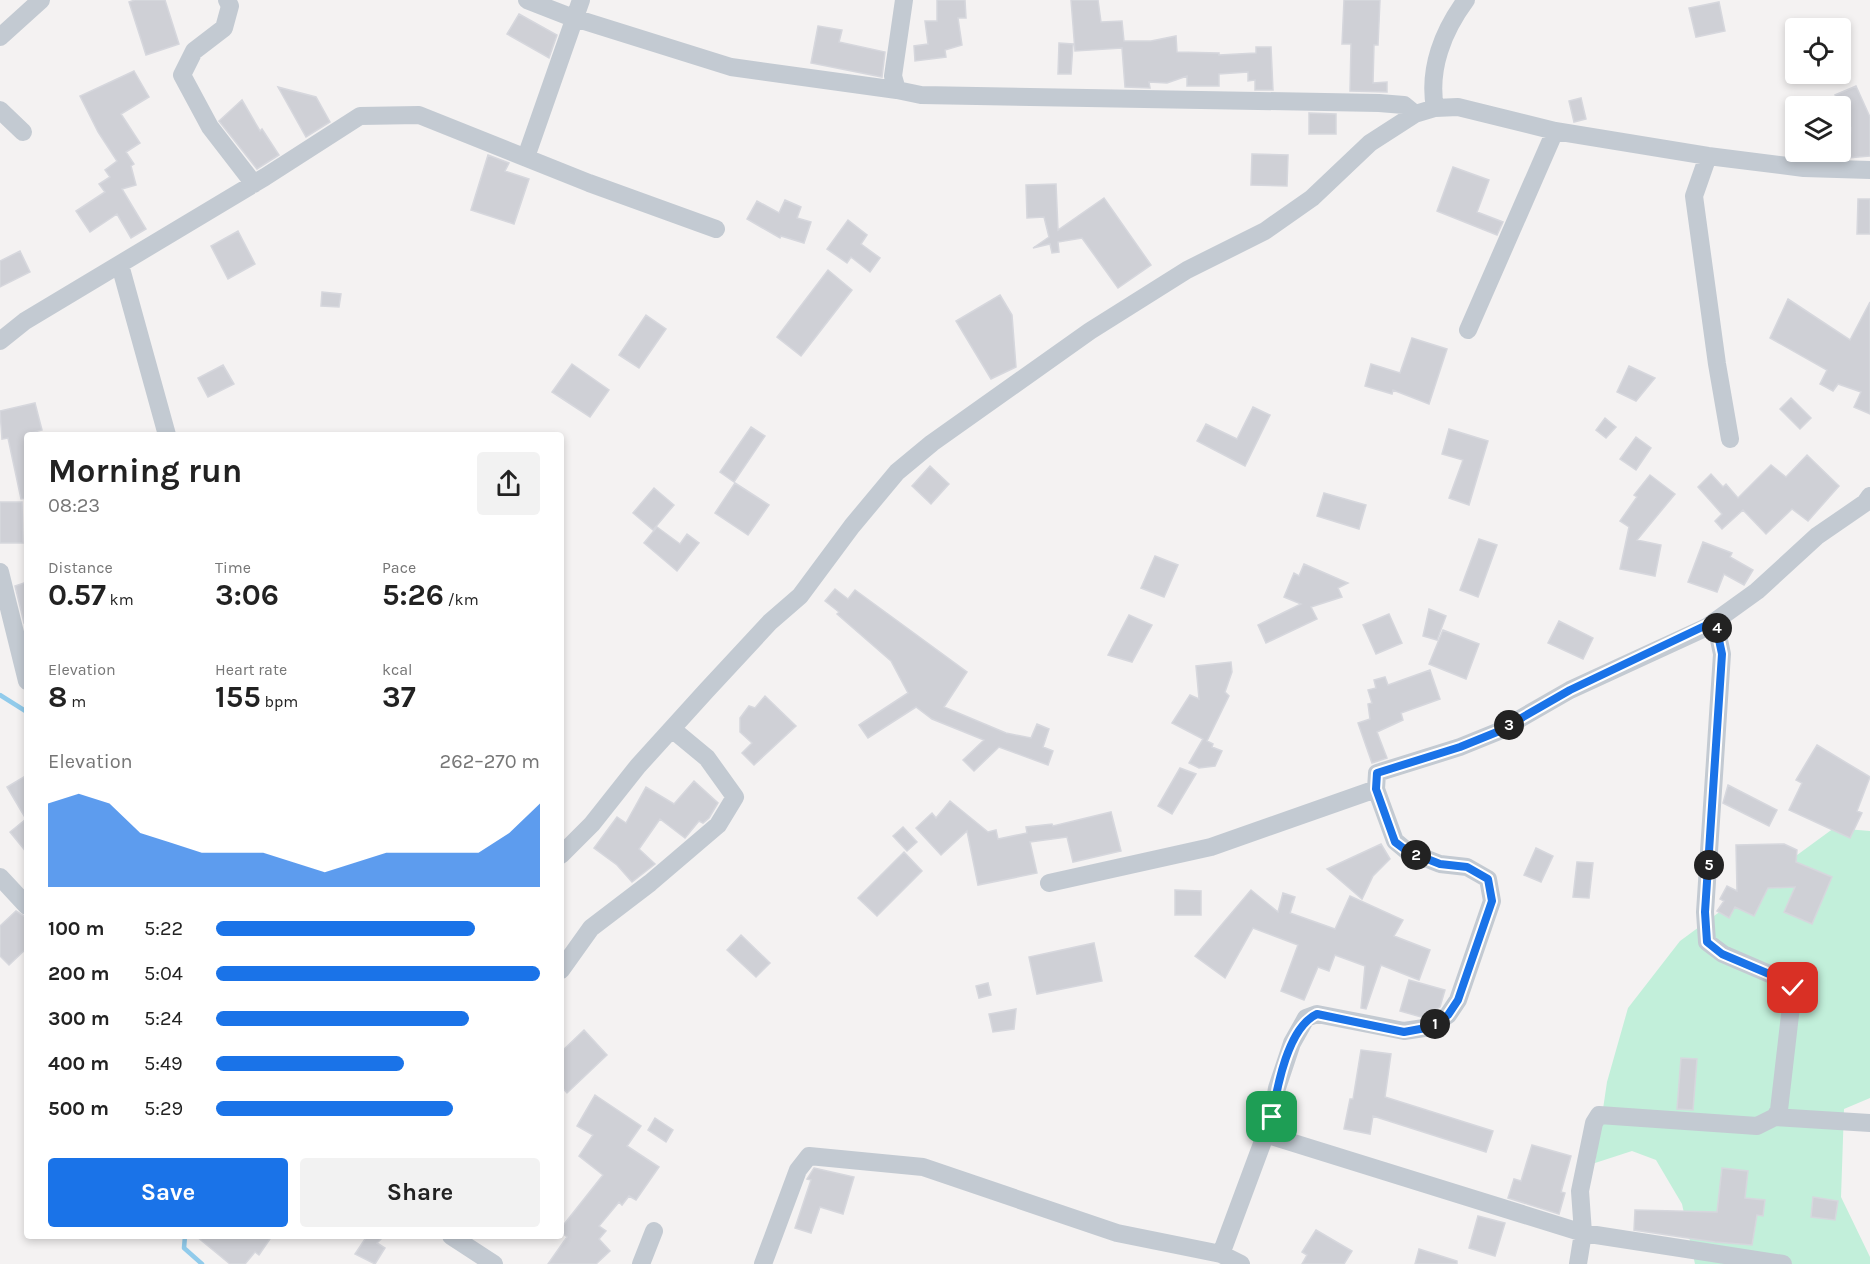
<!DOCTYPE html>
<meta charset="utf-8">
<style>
body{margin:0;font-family:Karla,sans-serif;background:#f2f2f2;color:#222;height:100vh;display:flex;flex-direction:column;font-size:22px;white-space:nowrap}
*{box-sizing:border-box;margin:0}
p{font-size:20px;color:#767676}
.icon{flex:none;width:33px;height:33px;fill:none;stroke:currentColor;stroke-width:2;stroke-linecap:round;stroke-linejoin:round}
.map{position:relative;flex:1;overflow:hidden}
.sheet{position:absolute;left:24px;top:432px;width:540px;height:807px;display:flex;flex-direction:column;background:#fff;border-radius:6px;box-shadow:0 3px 9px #0003}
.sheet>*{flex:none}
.fabs{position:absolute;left:1785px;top:18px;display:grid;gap:12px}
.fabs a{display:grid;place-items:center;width:66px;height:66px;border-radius:6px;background:#fff;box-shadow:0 3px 9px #0003;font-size:30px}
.pin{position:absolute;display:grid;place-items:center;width:51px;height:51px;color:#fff;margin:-26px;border-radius:12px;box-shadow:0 3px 9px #0006}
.km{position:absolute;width:30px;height:30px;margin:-15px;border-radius:50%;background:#222;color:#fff;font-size:16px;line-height:30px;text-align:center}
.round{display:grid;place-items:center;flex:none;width:63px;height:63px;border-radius:6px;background:#f2f2f2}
.headline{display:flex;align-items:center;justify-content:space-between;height:102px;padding:0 24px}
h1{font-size:33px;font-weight:700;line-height:45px}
.figures{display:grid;grid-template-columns:repeat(3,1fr);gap:9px;height:102px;padding:6px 24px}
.figures div{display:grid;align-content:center}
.figures b{font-size:30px;font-weight:700}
.figures small{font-size:16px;font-weight:400}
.figures p{font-size:16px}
.chart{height:168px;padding:12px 24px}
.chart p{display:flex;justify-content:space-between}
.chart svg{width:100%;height:108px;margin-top:6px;fill:#1a73e8;opacity:.7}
.button{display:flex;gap:12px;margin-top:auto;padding:12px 24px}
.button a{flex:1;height:69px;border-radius:6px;background:#1a73e8;color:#fff;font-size:24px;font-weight:700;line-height:69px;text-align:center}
.button a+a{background:#f2f2f2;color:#222}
ul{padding:0 24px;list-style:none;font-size:20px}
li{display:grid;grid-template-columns:96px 72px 1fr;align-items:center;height:45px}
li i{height:15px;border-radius:8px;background:#1a73e8}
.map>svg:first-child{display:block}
.green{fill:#c2efda}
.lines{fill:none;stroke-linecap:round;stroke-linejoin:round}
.stream{stroke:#91cbeb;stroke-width:4.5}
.building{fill:#cfd0d6;stroke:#d6d7dd;stroke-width:1.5}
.street{stroke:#c3cad2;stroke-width:18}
.route-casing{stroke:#fff;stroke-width:12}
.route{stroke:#1a73e8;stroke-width:8}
</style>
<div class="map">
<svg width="1870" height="1264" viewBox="0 0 1870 1264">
<rect width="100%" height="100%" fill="#f4f2f2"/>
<!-- green -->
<path class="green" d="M1834,828L1870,831V1098L1844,1109L1841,1197L1870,1257V1264H1695L1682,1204L1656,1160L1632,1151L1595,1163L1607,1082L1628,1008L1680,941Z"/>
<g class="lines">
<!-- stream -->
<path class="stream" d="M0,695L27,712
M185,1236L184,1248L202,1264"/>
</g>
<!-- building -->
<path class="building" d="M135,0H165L179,44L146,55L129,2Z
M937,0H965L966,18H958L962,45L945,50L946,57L915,61L914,46L928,44L925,21H937Z
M1071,0H1098L1101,22L1122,21L1124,41H1151L1176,36L1177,52L1219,53V55L1256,53V47H1271L1273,90H1255V80L1248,81V72L1219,74V86H1187V76L1167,83L1149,82L1150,88L1125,87L1122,48L1075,51Z
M1344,0H1380L1378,45H1374L1373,83L1387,82V92L1350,91L1351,44H1342Z
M1719,2L1725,31L1696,37L1689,8Z
M519,14L557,35L549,58L507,34Z
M818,26L842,30L839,42L885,52L882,77L811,63Z
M1059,43L1073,44L1071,74H1058Z
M134,71L149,97L121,114L140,143L126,152L134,164L131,166L136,185L122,189L146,229L131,238L117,214L90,232L76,211L105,192L99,184L110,177L105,170L117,161L98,132L80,96Z
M1856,86L1870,117V156L1848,158L1851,128L1835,95Z
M278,87L316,97L330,122L306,137Z
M1581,98L1586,119L1574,122L1569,101Z
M242,100L260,131L262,129L279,155L257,169L219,121Z
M1309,113L1336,114V134H1309Z
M1252,154L1288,155L1287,186L1251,185Z
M488,155L509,163L505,171L529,179L514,224L471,210Z
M1453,167L1489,180L1477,212L1503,222L1497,235L1437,211Z
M1056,184L1058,230L1104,198L1151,265L1118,288L1082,238L1058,242L1059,252L1052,253L1050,244L1033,248L1049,237L1044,217L1027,218L1026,185Z
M1858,199H1870V234H1857Z
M785,200L801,207L797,218L811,222L804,243L781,236L780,238L747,219L757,201L779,213Z
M848,220L867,235L861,244L880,258L870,272L851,257L847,263L827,249Z
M238,231L255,264L228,279L211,246Z
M20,251L30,272L0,287V261Z
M828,270L852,290L801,356L777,337Z
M322,292L341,294L339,307L321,306Z
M1000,295L1012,315L1016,367L991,379L956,321Z
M1788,299L1850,340L1870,302V414L1854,407L1861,392L1838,384L1833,391L1820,384L1827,370L1770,338Z
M646,315L666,329L639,368L619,355Z
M1412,338L1447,349L1429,404L1393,390L1392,394L1365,386L1371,364L1400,373Z
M572,364L609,390L590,417L552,392Z
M223,365L234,384L208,397L198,378Z
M1629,366L1655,378L1636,401L1617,392Z
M1791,398L1811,418L1800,429L1780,409Z
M35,403L42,430L27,434V498L21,499L8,438L2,439L0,411Z
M1253,407L1270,415L1245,466L1197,441L1206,424L1237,439Z
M1605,418L1616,427L1606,438L1596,430Z
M751,427L765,436L734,482L720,472Z
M1449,429L1488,441L1469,505L1449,498L1463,460L1442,454Z
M1636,437L1651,448L1636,470L1620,459Z
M1807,455L1839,486L1808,521L1792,509L1766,534L1743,510L1722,529L1715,521L1722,514L1698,487L1711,474L1723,487L1726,484L1738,498L1771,465L1786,477Z
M930,466L949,484L931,504L912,486Z
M1650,475L1675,494L1637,540L1661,545L1655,576L1620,569L1629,527L1620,521L1637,497L1634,495Z
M735,483L769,505L748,535L715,513Z
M654,488L674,505L653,530L633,513Z
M1324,493L1366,505L1359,529L1317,516Z
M0,502H22L23,543H0Z
M657,527L680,544L687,534L699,543L677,571L644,543Z
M1479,539L1497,545L1478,597L1460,590Z
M1703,542L1732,553L1730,557L1753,570L1744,585L1724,574L1717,592L1688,582Z
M1155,556L1178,565L1164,597L1141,588Z
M1304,564L1348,583L1338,588L1342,597L1311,607L1317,619L1266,643L1258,625L1301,604L1284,597L1294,573L1299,576Z
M27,582V622L24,623L15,586Z
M835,589L848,599L855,590L967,672L944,707L1006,733L1031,738L1037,724L1049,729L1043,747L1053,751L1048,765L999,747L974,771L963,760L984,740L932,719L916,707L868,738L859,725L908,693L891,661L837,614L839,612L825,601Z
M1429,609L1446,616L1437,640L1423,636Z
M1389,614L1402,643L1376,654L1363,625Z
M1129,615L1152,625L1132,662L1108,655Z
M1559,621L1593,638L1583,659L1548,643Z
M1443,630L1479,644L1466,679L1429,664Z
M1231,662L1232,672L1225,692L1229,696L1207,741L1213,744L1212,747L1222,751L1215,766L1199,768L1189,763L1203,739L1172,723L1190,695L1199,699L1196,666Z
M1430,670L1440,699L1401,713L1403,720L1377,732L1387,758L1372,763L1358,723L1370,719L1368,704L1372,703L1368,690L1376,688L1374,680L1385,677L1388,685Z
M765,696L796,726L754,765L742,753L752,743L740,732V718L749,706L755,708Z
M1817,745L1870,777L1857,811L1862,813L1850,838L1789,810L1802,783L1796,780Z
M1180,768L1196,774L1172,814L1158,806Z
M27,775V853L10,832L26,819L7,787Z
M694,781L718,803L709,818L703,823L699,821L685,838L660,819L639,849L655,864L632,882L617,865L594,848L617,817L626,823L646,787L674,804Z
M1728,785L1777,810L1769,826L1723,803Z
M950,801L988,832L996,830L998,839L1027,833L1026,827L1052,824L1053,826L1111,812L1121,851L1073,862L1067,837L1030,842L1037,873L978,885L967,831L941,855L916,828L932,813L936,818Z
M903,827L917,842L907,851L893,836Z
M1381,844L1390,859L1373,876L1362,899L1327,869Z
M1784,844L1797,850L1796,862L1832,877L1812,924L1784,912L1795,887L1768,888L1754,916L1735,907L1729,918L1717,911L1724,901L1720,899L1727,886L1737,891L1736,845Z
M1536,848L1553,856L1541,882L1524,875Z
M904,852L922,871L877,916L858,898Z
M1577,862L1593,863L1589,898L1573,897Z
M1175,890L1201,891V915H1175Z
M1251,890L1278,912L1283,893L1295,897L1290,913L1335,929L1350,896L1403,920L1394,936L1430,950L1419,980L1381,965L1366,1009L1361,1008L1365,966L1335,955L1329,971L1318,967L1304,1000L1281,991L1298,945L1253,928L1225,978L1195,956Z
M16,911L27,918V948L9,965L0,956V926Z
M741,935L770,963L756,977L727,950Z
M1094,943L1102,981L1037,994L1029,957Z
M1409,980L1445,990L1440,1007L1421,1017L1400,1011Z
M988,983L991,995L979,998L976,986Z
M1016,1009L1014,1029L993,1032L989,1014Z
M584,1030L607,1055L567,1093L561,1086V1052Z
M1361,1050L1391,1054L1385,1097L1493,1131L1486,1152L1373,1116L1370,1134L1344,1129L1350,1099H1353Z
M1681,1058L1697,1059L1693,1110L1677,1109Z
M595,1095L641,1126L627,1146L659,1167L636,1200L629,1196L622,1205L619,1202L599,1226L606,1231L599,1239L610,1251L596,1264H548L567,1237L561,1232V1228L603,1175L579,1156L593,1135L577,1126Z
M655,1118L673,1130L666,1142L648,1130Z
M1532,1145L1571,1156L1561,1192L1565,1193L1559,1214L1508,1198L1514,1179L1521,1181Z
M814,1168L854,1177L843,1214L820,1207L811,1233L795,1228L811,1180L807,1179Z
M1722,1168L1748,1171L1745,1198L1765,1200L1763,1216L1757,1215L1752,1245L1715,1242L1634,1230L1635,1210L1717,1212Z
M1813,1197L1838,1201L1835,1220L1811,1217Z
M1478,1216L1505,1223L1495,1256L1469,1248Z
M1316,1230L1352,1251L1344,1264H1302L1307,1255L1302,1252Z
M196,1236H272L259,1255L255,1252L245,1264H230Z
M367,1236H384L377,1243L385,1248L375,1264L355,1254Z
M1419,1249L1457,1261V1264H1415Z"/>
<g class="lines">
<!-- street -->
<path class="street" d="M227,0L230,6L224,28L194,51L182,75L210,127L254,184
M527,0L568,16L731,67L897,90
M904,0L893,76L897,90L921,95L1379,103L1404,105L1415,114
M0,37L41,0
M1435,108C1428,69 1443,31 1466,0
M0,110L23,132
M1708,156L1694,196L1717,364L1730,439
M526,157L581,0
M120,265L167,435
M1468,330L1555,131
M0,341L25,321L265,177L360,116L419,115L589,183L716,229
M0,572L27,681
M561,855L592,824L638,766L706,691L770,622L800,596L852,526L897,472L932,443L1090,331L1187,270L1265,231L1312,198L1370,143L1415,114L1435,108L1458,107L1555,131L1708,156L1804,168L1870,170
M0,877L27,906
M1049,883L1211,847L1376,789
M561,970L591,928L650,883L718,825L735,797L707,758L672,729
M1775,1117L1870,1123
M1265,1134L1583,1233L1783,1264
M451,1236L494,1264
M1221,1254L1272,1117L1277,1088L1292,1043L1306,1018L1317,1014L1404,1031L1431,1027L1448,1015L1458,1000L1492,901L1488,879L1467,867L1440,864L1407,851L1395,841L1376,789L1377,773L1460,747L1497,732L1570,690L1707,627L1757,591L1817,536L1865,503L1870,496
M641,1264L654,1231
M763,1264L798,1170L809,1156L923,1167L1117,1233L1221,1254L1241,1264
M1578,1264L1583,1233L1580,1191L1594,1123L1599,1115L1757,1126L1775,1117L1779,1110L1793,989L1788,982L1723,954L1707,942L1705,912L1722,654L1715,621"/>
</g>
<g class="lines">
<defs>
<path id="route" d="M1272,1117C1277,1087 1288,1027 1317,1014L1404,1032L1431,1027L1448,1015L1458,1000L1492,901L1488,879L1467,867L1440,864L1407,851L1395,842L1376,789L1377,773L1460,747L1497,732L1570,690L1715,621L1722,654L1705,912L1707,942L1722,954L1788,982L1793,988"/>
</defs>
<!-- route casing -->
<use href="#route" class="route-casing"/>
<!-- route -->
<use href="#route" class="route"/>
</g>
</svg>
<div class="fabs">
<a><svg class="icon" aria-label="locate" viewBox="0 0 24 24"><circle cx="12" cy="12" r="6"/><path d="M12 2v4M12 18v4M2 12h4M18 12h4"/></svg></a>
<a><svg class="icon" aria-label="layers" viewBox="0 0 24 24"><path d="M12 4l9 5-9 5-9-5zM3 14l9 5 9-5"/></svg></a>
</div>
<div class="pin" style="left:1272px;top:1117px;background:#1e9e55"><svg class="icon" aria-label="arrive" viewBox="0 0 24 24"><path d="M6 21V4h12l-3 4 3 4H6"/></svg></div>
<div class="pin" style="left:1793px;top:988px;background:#d93025"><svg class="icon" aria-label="check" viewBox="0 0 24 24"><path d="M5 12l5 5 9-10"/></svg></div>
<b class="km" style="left:1435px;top:1024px">1</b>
<b class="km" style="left:1416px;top:855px">2</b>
<b class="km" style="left:1509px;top:725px">3</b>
<b class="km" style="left:1717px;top:628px">4</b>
<b class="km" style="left:1709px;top:865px">5</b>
<section class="sheet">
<div class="headline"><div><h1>Morning run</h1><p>08:23</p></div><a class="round"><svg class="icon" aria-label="share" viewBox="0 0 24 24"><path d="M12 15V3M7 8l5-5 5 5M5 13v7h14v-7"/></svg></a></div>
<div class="figures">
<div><p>Distance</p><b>0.57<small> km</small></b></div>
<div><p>Time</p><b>3:06</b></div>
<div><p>Pace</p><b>5:26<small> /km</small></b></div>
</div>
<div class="figures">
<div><p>Elevation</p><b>8<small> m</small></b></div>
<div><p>Heart rate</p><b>155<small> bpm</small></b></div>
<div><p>kcal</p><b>37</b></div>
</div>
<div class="chart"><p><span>Elevation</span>262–270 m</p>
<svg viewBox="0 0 160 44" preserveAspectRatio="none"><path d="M0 44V10L10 6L20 10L30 22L40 26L50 30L60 30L70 30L80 34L90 38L100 34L110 30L120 30L130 30L140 30L150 22L160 10V44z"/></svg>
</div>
<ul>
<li><b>100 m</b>5:22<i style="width:80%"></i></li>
<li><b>200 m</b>5:04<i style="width:100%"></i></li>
<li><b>300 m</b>5:24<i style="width:78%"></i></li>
<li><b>400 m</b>5:49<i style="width:58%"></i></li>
<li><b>500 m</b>5:29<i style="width:73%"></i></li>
</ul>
<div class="button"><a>Save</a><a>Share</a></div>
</section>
</div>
